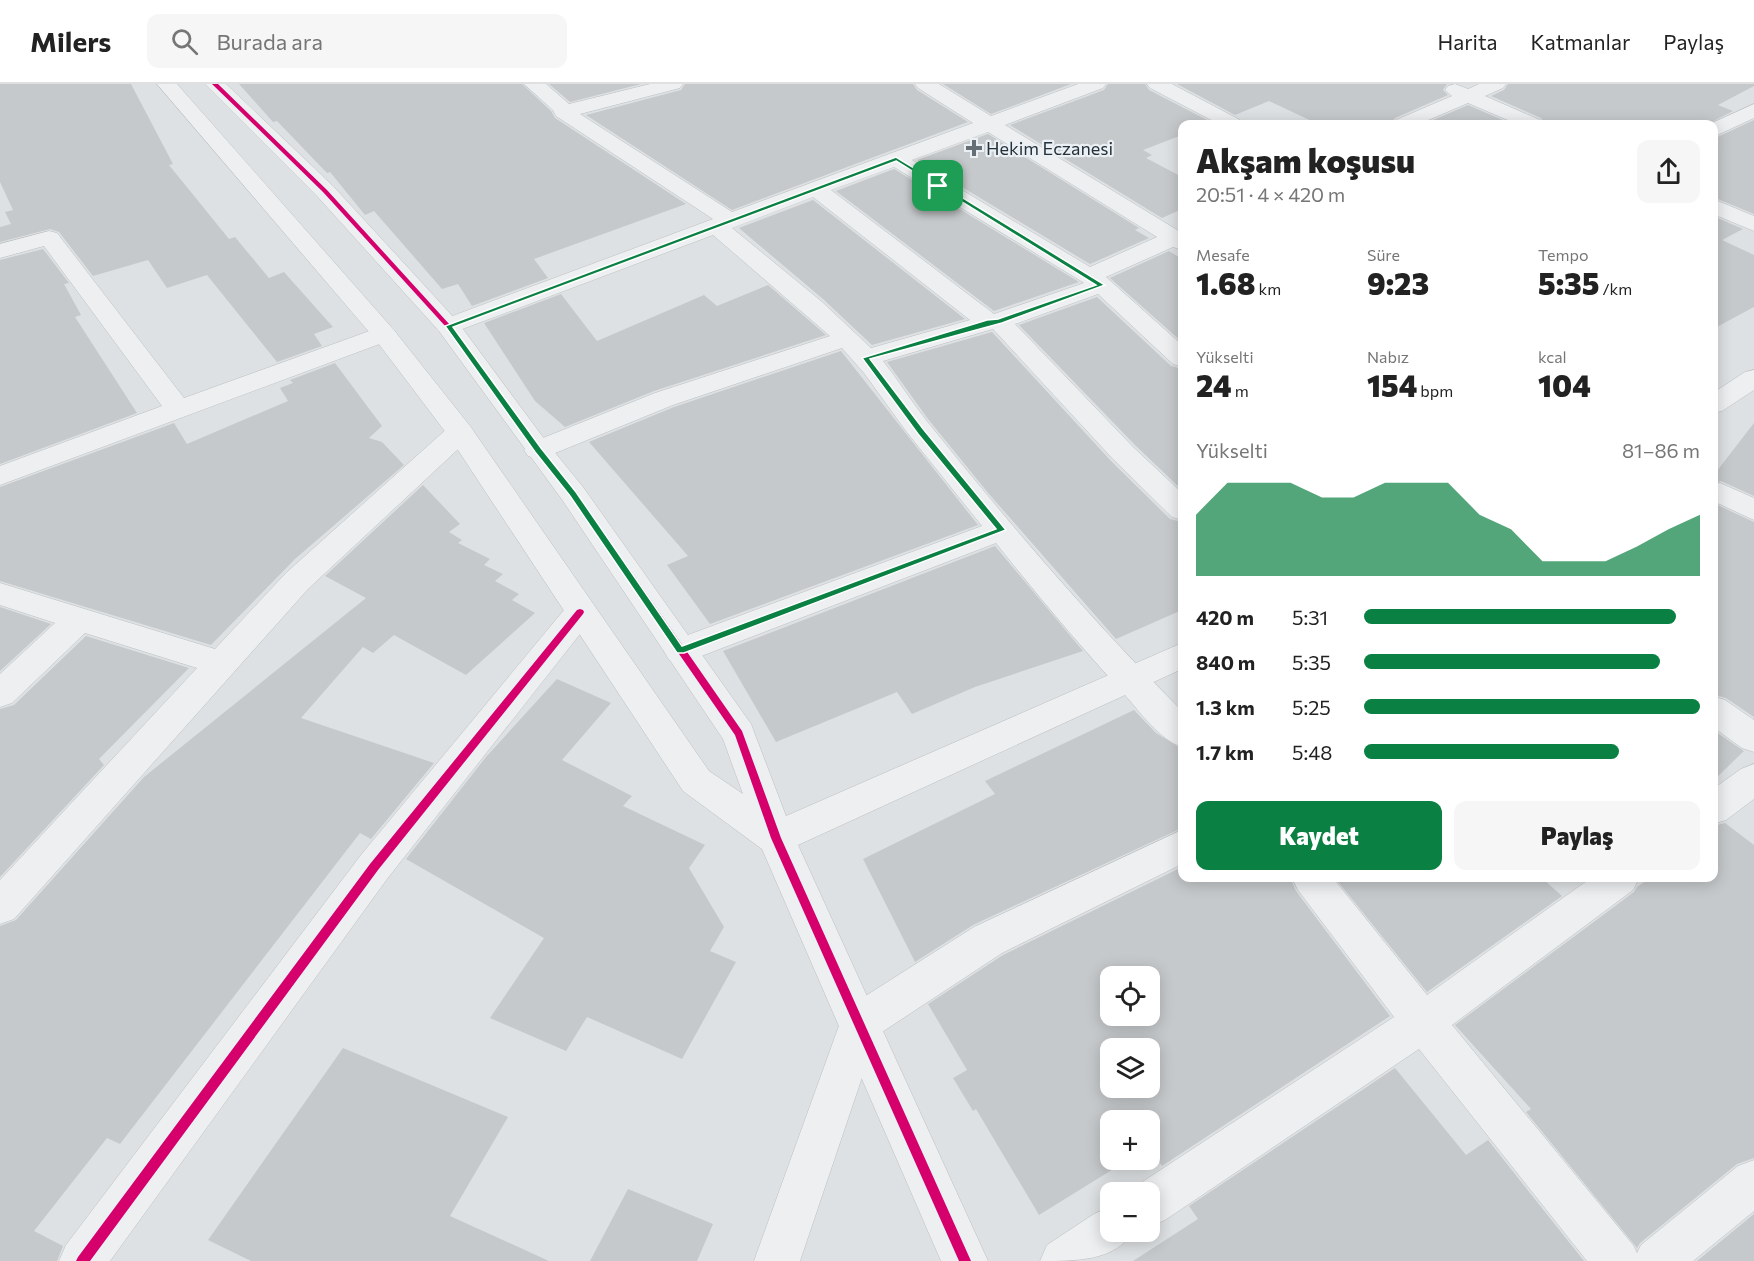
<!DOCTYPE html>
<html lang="tr">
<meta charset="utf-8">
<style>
body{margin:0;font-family:Commissioner,sans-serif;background:#f6f6f6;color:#222;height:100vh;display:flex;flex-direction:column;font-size:22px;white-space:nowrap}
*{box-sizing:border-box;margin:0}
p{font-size:20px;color:#767676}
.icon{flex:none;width:33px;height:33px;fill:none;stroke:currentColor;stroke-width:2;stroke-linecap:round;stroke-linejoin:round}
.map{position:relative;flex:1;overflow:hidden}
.side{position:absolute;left:1178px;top:36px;width:540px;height:762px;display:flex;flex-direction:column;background:#fff;border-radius:12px;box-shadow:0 3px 15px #0003}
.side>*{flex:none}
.tools{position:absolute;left:1100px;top:882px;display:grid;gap:12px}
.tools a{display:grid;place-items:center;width:60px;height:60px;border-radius:12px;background:#fff;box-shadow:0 3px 15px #0003;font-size:30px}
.pin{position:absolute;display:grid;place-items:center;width:51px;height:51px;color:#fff;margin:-26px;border-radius:12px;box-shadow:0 3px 9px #0006}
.round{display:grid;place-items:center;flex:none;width:63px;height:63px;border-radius:12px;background:#f6f6f6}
.overview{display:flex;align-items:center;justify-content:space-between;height:102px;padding:0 18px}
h1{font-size:33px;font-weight:800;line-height:45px}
.stats{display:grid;grid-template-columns:repeat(3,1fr);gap:9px;height:102px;padding:6px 18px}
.stats div{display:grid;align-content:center}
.stats b{font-size:30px;font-weight:800}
.stats small{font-size:16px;font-weight:400}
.stats p{font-size:16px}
.chart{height:168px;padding:12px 18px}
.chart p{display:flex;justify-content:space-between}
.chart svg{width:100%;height:108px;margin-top:6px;fill:#0b8043;opacity:.7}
.action{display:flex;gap:12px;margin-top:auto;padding:12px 18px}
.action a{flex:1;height:69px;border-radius:12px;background:#0b8043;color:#fff;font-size:24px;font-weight:800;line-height:69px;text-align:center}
.action a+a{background:#f6f6f6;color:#222}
ul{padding:0 18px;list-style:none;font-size:20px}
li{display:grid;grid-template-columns:96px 72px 1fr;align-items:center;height:45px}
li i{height:15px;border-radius:8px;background:#0b8043}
header{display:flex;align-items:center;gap:36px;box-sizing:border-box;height:84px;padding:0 30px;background:#fff;border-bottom:2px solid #e0e0e0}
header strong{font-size:28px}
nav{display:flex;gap:33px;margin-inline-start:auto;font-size:21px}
.search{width:420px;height:54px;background:#f6f6f6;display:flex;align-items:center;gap:15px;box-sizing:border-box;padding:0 21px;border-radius:12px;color:#767676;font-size:22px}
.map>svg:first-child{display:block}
.building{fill:#c6c9cb;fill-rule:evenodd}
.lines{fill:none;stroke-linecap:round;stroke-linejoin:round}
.minor-casing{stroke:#bcbfc1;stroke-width:1}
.tertiary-casing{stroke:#bcbfc1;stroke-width:1}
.minor{fill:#edeff0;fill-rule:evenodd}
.tertiary{fill:#edeff0;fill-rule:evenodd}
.cycleway-casing{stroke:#eaf0f4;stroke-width:4}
.cycleway{fill:#d6006c;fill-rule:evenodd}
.route{fill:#0b8043;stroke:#fff;stroke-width:1.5;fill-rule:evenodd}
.poi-dot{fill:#666f76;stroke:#eaf0f4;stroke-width:2}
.labels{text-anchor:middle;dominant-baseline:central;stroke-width:4.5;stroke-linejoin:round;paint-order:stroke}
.far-poi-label{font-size:18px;fill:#26323b;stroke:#eaf0f4;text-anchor:start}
</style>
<header>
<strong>Milers</strong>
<div class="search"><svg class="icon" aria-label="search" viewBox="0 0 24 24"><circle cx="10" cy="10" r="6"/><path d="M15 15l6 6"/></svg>Burada ara</div>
<nav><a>Harita</a><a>Katmanlar</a><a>Paylaş</a></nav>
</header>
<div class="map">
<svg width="1754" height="1177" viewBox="0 0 1754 1177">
<rect width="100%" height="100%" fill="#dee1e3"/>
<!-- building -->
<path class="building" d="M0,0H131L173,80L169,81L229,155L235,153L269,194L284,188L333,243L314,250L322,262L277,278L207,191L167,204L148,176L93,192L59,148L50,145L0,158V143L11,140L5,128L13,126L0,98Z
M239,0H522L551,27L555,34L686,120L534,175L548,194L472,222L458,200L442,205L374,127L365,131L330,88L327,89L277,37L273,38Z
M549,0H641L570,18Z
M685,0H913L917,6L968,38L732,126L586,31L681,6Z
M943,0H1071L991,30Z
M1108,0H1145L1149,6L1213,39L1182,40V51L1143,66L1152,71L1146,74L1182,93V125L1162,134L1010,41L1104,6Z
M1177,0H1447L1443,6L1448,11L1395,34L1391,40H1318L1269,17L1235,31Z
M1508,0H1754V2L1718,21L1733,27L1708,40H1545L1541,34L1491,12L1504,6Z
M1468,21L1512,40H1424Z
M1754,36V130L1713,113V55Z
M988,50L1139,144L1135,146L1149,154L1090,180L917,76Z
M894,85L1079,198L994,227L836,107Z
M813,116L965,235L872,261L823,215L739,144Z
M1713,132L1743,145L1722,156L1754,171V223L1713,245Z
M43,165L69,199L64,200L81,231L75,233L137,329L0,380V176Z
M1169,167L1182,175V258L1110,194Z
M768,201L826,251L654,307L565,343L535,317L484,239L561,210L597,257L704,211L717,222Z
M1097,213L1171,282L1182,285V406L1135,361L1019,241Z
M992,248L1111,377L1170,435L1182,438V526L1116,555L989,410L928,335L887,278Z
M841,267L978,441L710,540L667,481L688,472L589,358L674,323Z
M335,279L382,342L369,354L382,358L404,381L295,475L211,561L0,497V403L174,339L187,360L288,317L280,304L293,299L290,296Z
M1754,339V412L1721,397L1713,399V392Z
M423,401L460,440L449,448L462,456L458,459L490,475L484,481L503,490L495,497L519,510L512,516L535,529L466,591L394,551L373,569L363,563L301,634L434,679L371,755L360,749L120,1060L107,1054L34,1147L63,1162L57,1177H0V842L16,836L144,693L366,514L325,492Z
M1713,419L1754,438V633L1726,614L1713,610Z
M995,462L1083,567L975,603L912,630L897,608L776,658L723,567Z
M0,523L51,540L0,587Z
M86,552L189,584L99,675L104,681L0,793V625L14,621Z
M557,595L611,619L562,676L632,712L623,722L705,761L689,784L724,843L710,867L736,878L682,975L587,933L566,967L490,934L544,854L406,775L486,673Z
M1134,626L1156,649L1182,665V744L973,841L915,878L863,775L995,710L985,697Z
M1713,646L1744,667L1713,697Z
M1725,739L1754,761V1074L1737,1080L1640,1159L1637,1164L1526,1028L1531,1025L1455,941L1634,808L1637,803L1650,794H1713V742Z
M1182,783V794H1290L1296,807L1390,932L1162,1082L1149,1063V1036H1110V1076H1128L1039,1131L976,1025L973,1027L953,994L967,986L928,920L1003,871ZM1110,892H1149V932H1110ZM1110,964H1149V1004H1110Z
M1335,794H1542L1562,812L1427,908Z
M343,964L508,1033L450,1132L549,1177H251L208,1156Z
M1395,984L1466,1071L1488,1056L1584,1177H1133L1198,1135L1189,1122Z
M628,1105L713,1140L697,1177H590Z
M1754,1130V1177H1697Z"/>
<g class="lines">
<defs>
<path id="minor" d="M524,0H546L569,20L650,0H683L680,4L580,30L732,128L973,39L918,4L915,0H939L991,32L1078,0H1106L1103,4L1005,41L1182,149V166L1173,163L1106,193L1182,261V283L1173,280L1098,210L1015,240L1133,363L1182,409V436L1172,433L1113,375L993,245L883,277C898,296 911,317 926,336C1007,437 1091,536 1182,627V663C1159,655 1141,629 1125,611C1080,562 1037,511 996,459L691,576L680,579L669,576L664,567L669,558L982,442L906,347L864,289L842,264L673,321L548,372L538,375L528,372L524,366L528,360L655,309L830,252L713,151L457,247L448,250L439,247L435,242L439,237L713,135L556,32L553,26ZM988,48L1157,153L1090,183L912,76ZM894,83L1081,197L1084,199L994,230L831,106ZM813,113L970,236L871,264L821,217L732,144Z
M1147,0H1172L1240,36L1243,40H1219L1150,4Z
M1455,0L1468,5L1479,0H1506L1503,4L1485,12L1540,36L1543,40H1517L1468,19L1419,40H1393L1396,36L1452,12L1445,6L1448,2Z
M1754,20V34L1713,53V40H1710Z
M1713,115L1754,132V147L1713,130Z
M49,147L57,149L184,314L375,245L384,242L393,245L397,250L393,255L0,401V382L162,322L44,162L0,174V160Z
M460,339L470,342L474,348L470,354L308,505L14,835L0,840V796L197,584L85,549L12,619L0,623V590L55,539L0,521V499L215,565L286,489L450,342Z
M1720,399L1754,414V436L1713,417V401Z
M580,516L591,520L596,528L591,536L387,795L110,1177H59L66,1161L361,771L569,520Z
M1713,612L1725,616L1754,636V668L1742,664L1713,643Z
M1754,680V715L1726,736L1713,740V705L1741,685Z
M1182,746V780L1002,869L876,952L800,1177H754L845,925L974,843Z
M1292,794H1333L1427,911L1591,794H1639L1633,806L1452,941L1633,1161L1637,1169L1641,1161L1738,1082L1754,1076V1127L1693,1177H1587L1419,965L1165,1136L1149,1143V1108H1131L1133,1104L1394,933L1298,806Z
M1110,1123V1148H1132C1116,1177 1076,1177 1040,1177L1047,1161L1094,1130Z"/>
<path id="tertiary" d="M157,0H177L393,245L470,342L709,687L743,710L723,655L563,417L439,247L317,112L205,0H226L333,102L457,237L548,360L583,403L751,640L786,732L1182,559V585L798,761L988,1177H941L762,765L683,707L450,354L375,255Z
M1754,286V306L1722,327L1713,329V309L1745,288Z"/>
</defs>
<!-- minor casing -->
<use href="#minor" class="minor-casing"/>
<!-- tertiary casing -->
<use href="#tertiary" class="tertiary-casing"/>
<!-- minor -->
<use href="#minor" class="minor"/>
<!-- tertiary -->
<use href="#tertiary" class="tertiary"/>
<defs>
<path id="cycleway" d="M212,0H218L327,106L450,241L541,364L576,408L742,647L781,754L971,1177H959L771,754L735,651L570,412L535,368L446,243L323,108Z
M580,525L583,526L584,528L583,530L378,786L90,1177H76L78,1173L370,780L577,526Z"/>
</defs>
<!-- cycleway casing -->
<use href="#cycleway" class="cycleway-casing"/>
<!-- cycleway -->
<use href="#cycleway" class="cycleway"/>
</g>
<!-- route -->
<path class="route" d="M896,73L1105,201L1002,239L870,275L924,346L1006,446L684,569H677L570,412L535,368L445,242ZM896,77L1096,201L998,235L987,236L862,274L918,350L996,445L682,562L576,408L541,364L453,243Z"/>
<!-- markers -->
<path class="poi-dot" d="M971 55h6v6h6v6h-6v6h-6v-6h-6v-6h6z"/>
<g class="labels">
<!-- far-poi labels -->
<g class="far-poi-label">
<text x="986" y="64">Hekim Eczanesi</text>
</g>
</g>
</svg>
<div class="tools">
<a><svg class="icon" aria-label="locate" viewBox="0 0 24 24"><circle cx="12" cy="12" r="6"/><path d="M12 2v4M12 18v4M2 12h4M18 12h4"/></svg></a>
<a><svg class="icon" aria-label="layers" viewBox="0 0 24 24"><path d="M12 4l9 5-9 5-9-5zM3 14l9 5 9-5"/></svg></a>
<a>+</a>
<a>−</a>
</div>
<div class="pin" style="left:938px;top:102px;background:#1e9e55"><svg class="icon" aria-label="arrive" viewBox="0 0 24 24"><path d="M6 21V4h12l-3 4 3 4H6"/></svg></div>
<section class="side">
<div class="overview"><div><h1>Akşam koşusu</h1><p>20:51 · 4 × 420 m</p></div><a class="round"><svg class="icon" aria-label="share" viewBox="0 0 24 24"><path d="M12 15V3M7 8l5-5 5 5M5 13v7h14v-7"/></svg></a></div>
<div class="stats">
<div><p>Mesafe</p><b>1.68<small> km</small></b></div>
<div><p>Süre</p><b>9:23</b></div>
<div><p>Tempo</p><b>5:35<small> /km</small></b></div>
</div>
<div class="stats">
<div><p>Yükselti</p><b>24<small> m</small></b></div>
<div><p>Nabız</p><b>154<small> bpm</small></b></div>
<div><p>kcal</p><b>104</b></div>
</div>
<div class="chart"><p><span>Yükselti</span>81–86 m</p>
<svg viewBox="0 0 160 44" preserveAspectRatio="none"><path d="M0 44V19L10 6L20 6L30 6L40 12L50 12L60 6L70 6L80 6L90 19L100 25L110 38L120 38L130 38L140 32L150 25L160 19V44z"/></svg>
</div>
<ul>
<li><b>420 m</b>5:31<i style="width:93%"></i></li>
<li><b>840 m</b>5:35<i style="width:88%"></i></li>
<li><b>1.3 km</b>5:25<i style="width:100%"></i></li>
<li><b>1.7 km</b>5:48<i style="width:76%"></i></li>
</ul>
<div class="action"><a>Kaydet</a><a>Paylaş</a></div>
</section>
</div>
